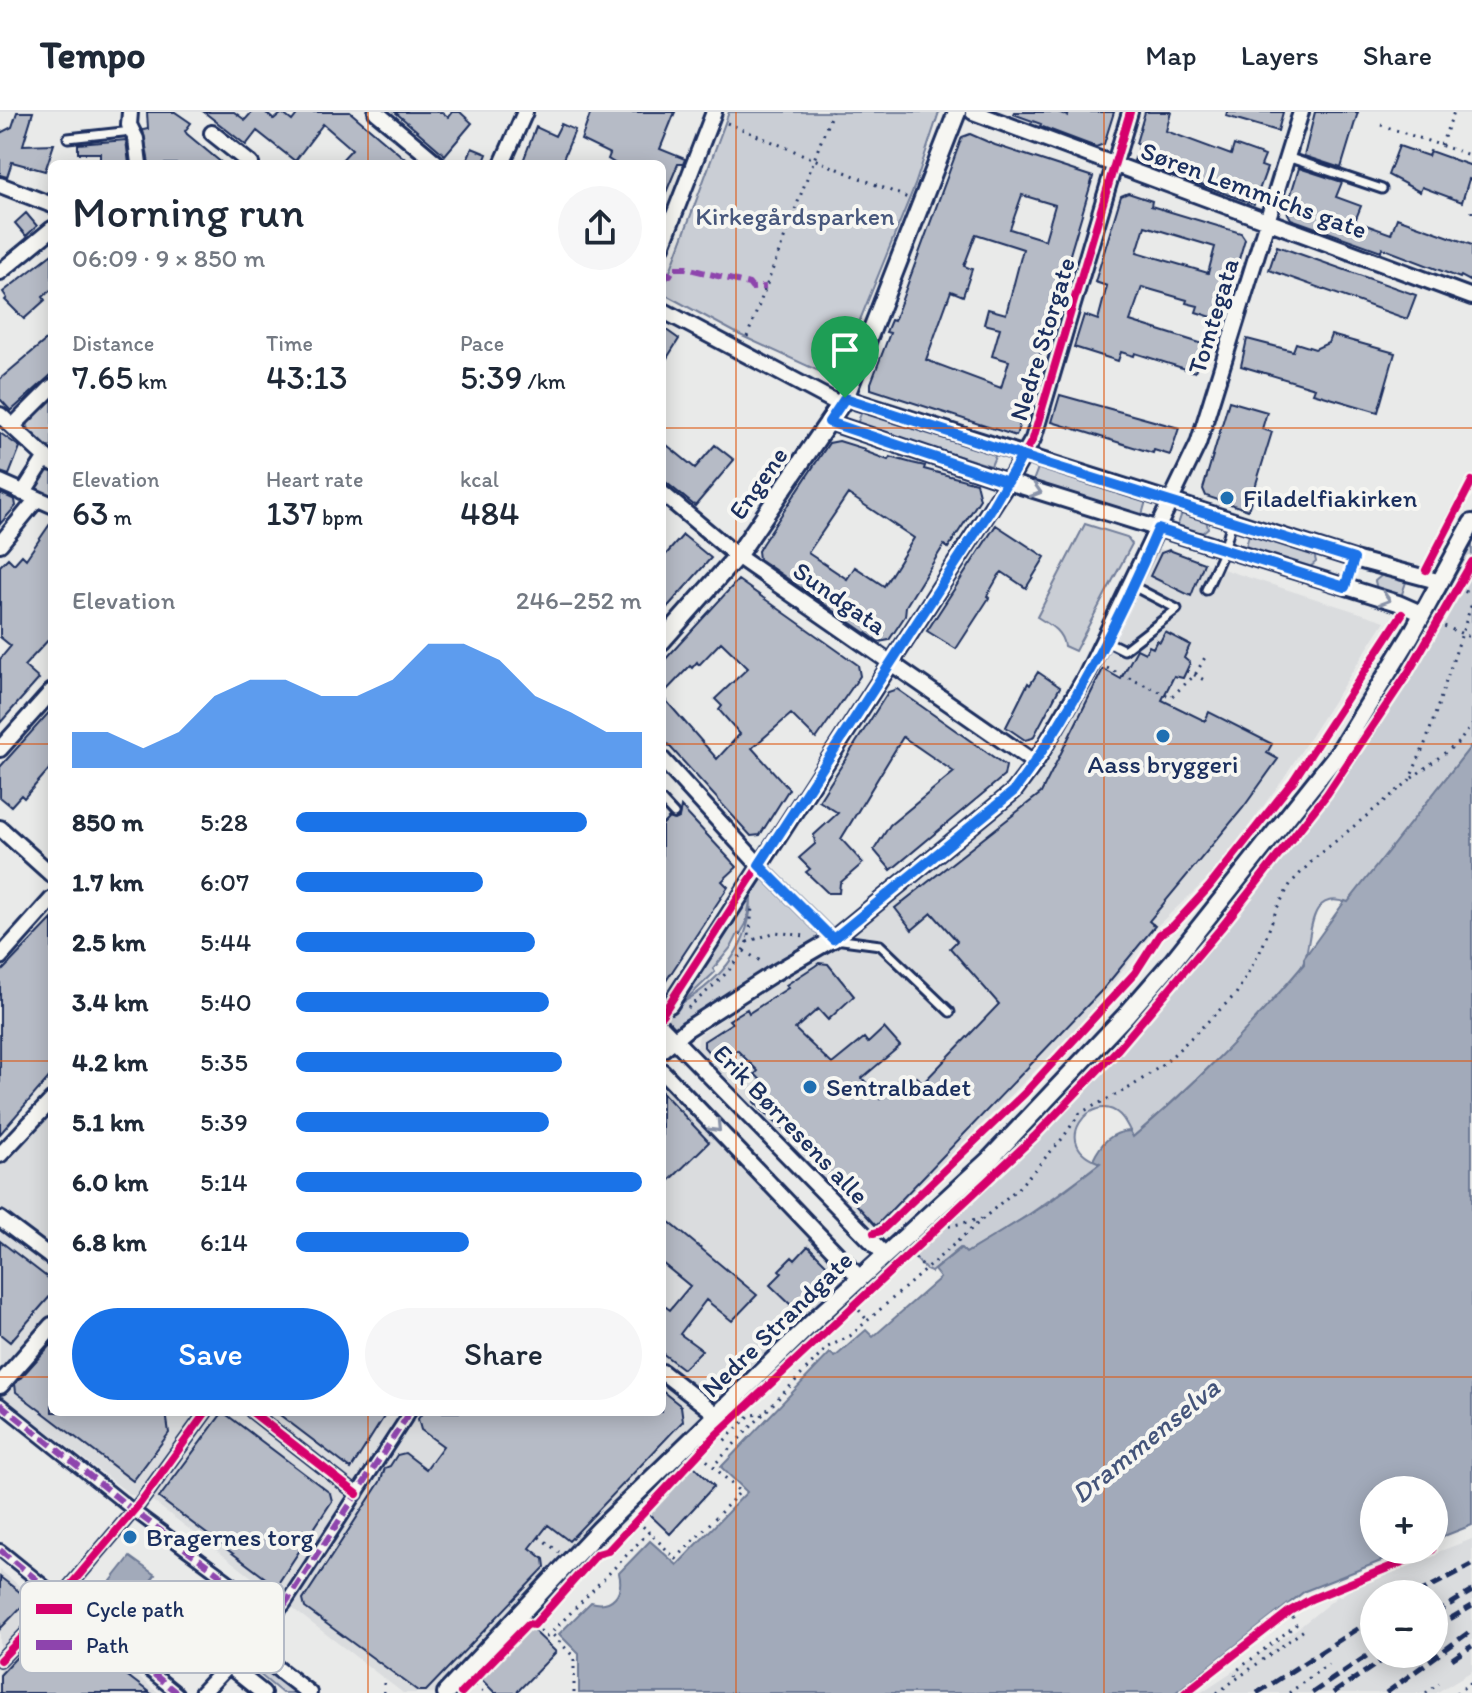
<!DOCTYPE html>
<meta charset="utf-8">
<style>
body{margin:0;font-family:Itim,sans-serif;background:#f6f6f7;color:#1f2937;height:100vh;display:flex;flex-direction:column;font-size:30px;white-space:nowrap}
*{box-sizing:border-box;margin:0}
p{font-size:26px;color:#747a83}
.icon{flex:none;width:44px;height:44px;fill:none;stroke:currentColor;stroke-width:2;stroke-linecap:round;stroke-linejoin:round}
.map{position:relative;flex:1;overflow:hidden}
.panel{position:absolute;left:48px;top:48px;width:618px;height:1256px;display:flex;flex-direction:column;background:#fff;border-radius:12px;box-shadow:0 4px 20px #0003}
.panel>*{flex:none}
.buttons{position:absolute;left:1360px;top:1364px;display:grid;gap:16px}
.buttons a{display:grid;place-items:center;width:88px;height:88px;border-radius:50%;background:#fff;box-shadow:0 4px 20px #0003;font-size:40px}
.pin{position:absolute;display:grid;place-items:center;width:68px;height:68px;color:#fff;margin:-82px -34px;border-radius:50% 50% 50% 0;rotate:-45deg;box-shadow:0 0 8px #0007}
.pin .icon{rotate:45deg}
.round{display:grid;place-items:center;flex:none;width:84px;height:84px;border-radius:42px;background:#f6f6f7}
.head{display:flex;align-items:center;justify-content:space-between;height:136px;padding:0 24px}
h1{font-size:44px;font-weight:600;line-height:60px}
.stats{display:grid;grid-template-columns:repeat(3,1fr);gap:12px;height:136px;padding:8px 24px}
.stats div{display:grid;align-content:center}
.stats b{font-size:34px;font-weight:600}
.stats small{font-size:22px;font-weight:400}
.stats p{font-size:22px}
.chart{height:224px;padding:16px 24px}
.chart p{display:flex;justify-content:space-between}
.chart svg{width:100%;height:144px;margin-top:8px;fill:#1a73e8;opacity:.7}
.button{display:flex;gap:16px;margin-top:auto;padding:16px 24px}
.button a{flex:1;height:92px;border-radius:48px;background:#1a73e8;color:#fff;font-size:32px;font-weight:600;line-height:92px;text-align:center}
.button a+a{background:#f6f6f7;color:#1f2937}
ul{padding:0 24px;list-style:none;font-size:26px}
li{display:grid;grid-template-columns:128px 96px 1fr;align-items:center;height:60px}
li i{height:20px;border-radius:10px;background:#1a73e8}
header{display:flex;align-items:center;gap:48px;box-sizing:border-box;height:112px;padding:0 40px;background:#fff;border-bottom:2px solid #e0e1e3}
header strong{font-size:38px}
nav{display:flex;gap:44px;margin-inline-start:auto;font-size:28px}
.map>svg:first-child{display:block}
.built{fill:#dadcde;fill-rule:evenodd}
.green{fill:#caced5;stroke:#727e9a;stroke-width:2;fill-rule:evenodd}
.water{fill:#a2aaba;stroke:#6c7995;stroke-width:2}
.building{fill:#b6bbc6;stroke:#1b2f5e;stroke-width:2;fill-rule:evenodd}
.lines{fill:none;stroke-linecap:round;stroke-linejoin:round}
.service-casing{stroke:#1b2f5e;stroke-width:13}
.pedestrian-casing{stroke:#1b2f5e;stroke-width:16}
.minor-casing{stroke:#1b2f5e;stroke-width:20}
.tertiary-casing{stroke:#1b2f5e;stroke-width:22}
.path{stroke:#1b2f5e;stroke-width:3;stroke-dasharray:2 6;stroke-linecap:butt}
.service{stroke:#f6f6f2;stroke-width:7}
.pedestrian{stroke:#f6f6f2;stroke-width:10}
.minor{stroke:#f6f6f2;stroke-width:14}
.tertiary{stroke:#f6f6f2;stroke-width:16}
.rail{stroke:#1b2f5e;stroke-width:5;stroke-dasharray:12 6;stroke-linecap:butt}
.quiet{stroke:#8e44ad;stroke-width:6;stroke-dasharray:12 6;stroke-linecap:butt}
.cycleway-casing{stroke:#f6f6f2;stroke-width:13}
.cycleway{stroke:#d6006c;stroke-width:8}
.oneway{stroke:#8892a8}
.route-casing{stroke:#fff;stroke-width:16}
.route{stroke:#1a73e8;stroke-width:10}
.grid{fill:none;stroke:#de5710;stroke-width:2;stroke-opacity:0.55}
.poi-dot{fill:#1f6fb2;stroke:#f6f6f2;stroke-width:3}
.labels{text-anchor:middle;dominant-baseline:central;stroke-width:8;stroke-linejoin:round;paint-order:stroke}
.street-label{font-size:26px;fill:#1b2f5e;stroke:#f6f6f2}
.park-label{font-size:26px;fill:#47577c;stroke:#f6f6f2}
.poi-label{font-size:26px;fill:#1b2f5e;stroke:#f6f6f2;text-anchor:start}
.water-label{font-size:28px;font-style:italic;fill:#44547a;stroke:#f6f6f2}
.key{fill:#f6f6f2;stroke:#b4bac6;stroke-width:2}
.key-label{font-size:22px;fill:#1b2f5e}
</style>
<header>
<strong>Tempo</strong>
<nav><a>Map</a><a>Layers</a><a>Share</a></nav>
</header>
<div class="map">
<svg width="1472" height="1581" viewBox="0 0 1472 1581">
<rect width="100%" height="100%" fill="#e9eae9"/>
<filter id="ink" filterUnits="userSpaceOnUse"><feTurbulence type="fractalNoise" baseFrequency=".0125" numOctaves="2"/><feDisplacementMap in="SourceGraphic" scale="16" xChannelSelector="R" yChannelSelector="G"/><feConvolveMatrix kernelMatrix="1 2 1 2 8 2 1 2 1" color-interpolation-filters="sRGB"/></filter>
<g filter="url(#ink)">
<!-- built -->
<path class="built" d="M1151,434L1385,509L1283,667L1216,759L1157,814L1079,915L876,1118L697,936L699,923L779,869L781,872L780,869L833,827L1035,651Z
M662,959L859,1166L587,1418L444,1581H403L146,1384L131,1383L0,1283V1042L52,986V1300H662Z
M1472,1427V1559L1436,1581H1200L1301,1514L1338,1484L1340,1485L1362,1469ZM1374,1482H1434V1542H1374Z
M0,1458L49,1498L159,1581H0Z"/>
<!-- green -->
<path class="green" d="M729,0H939L915,73L836,267L740,223L662,181Z
M52,283V333L47,337L29,319L27,307Z
M862,299L996,342L991,354L857,312Z
M1038,356L1146,389L1142,403L1033,369Z
M44,358L52,359V387L34,375Z
M1182,401L1206,408L1208,416L1201,422L1177,415Z
M1085,412L1127,425L1132,432L1075,539L1064,534C1062,519 1050,513 1037,505Z
M1256,422L1314,441L1316,450L1309,456L1250,438L1246,434L1249,423Z
M1472,430V633L1348,791C1303,775 1314,834 1302,854C1292,873 1273,890 1258,906C1218,948 1177,987 1133,1025C1129,1017 1126,1009 1120,1003C1092,976 1047,1035 1101,1050C1058,1084 1014,1114 966,1141L960,1136L931,1160L926,1158L906,1136C1029,1025 1142,903 1245,773C1275,735 1306,698 1335,659C1388,588 1432,508 1472,430Z
M1382,463L1406,470L1401,485L1377,477L1375,469Z
M759,753L833,827L673,926L662,915V905ZM751,783C752,830 723,867 682,891L715,860L713,857L732,834L738,822H740L746,812Z
M255,1551L261,1552L296,1581H282L258,1561L253,1566L250,1558Z"/>
<!-- water -->
<path class="water" d="M1472,633V1413L1434,1428V1378H1374V1438H1409L1305,1479L1175,1581H579V1542L559,1522L591,1490C612,1496 624,1481 619,1461L650,1429L677,1453L747,1380L721,1355L830,1241L835,1245L866,1218L873,1225L940,1166L934,1158L961,1136L966,1141L1047,1092L1100,1051L1093,1048C1101,1031 1111,1020 1130,1019L1133,1025C1196,972 1251,915 1304,852V846L1345,789L1348,790Z
M130,1445L155,1463L136,1488L111,1469Z"/>
<!-- building -->
<path class="building" d="M17,0H33L23,33L54,32L45,59L12,50L7,65L0,63V21L12,15Z
M147,0H175L191,11L185,19L187,22L223,52H149L143,18L148,17Z
M204,0H234L245,8L252,0H265L274,8L282,1L292,9L299,0H350L411,52H338L352,37L323,12L295,49L257,19L246,33Z
M395,0H442L448,5L452,0H460L472,11L445,43Z
M591,0H675L660,37L685,47L683,52H678L662,90V52H616L608,47L610,42L581,28Z
M1014,0H1058L1068,4L1069,0H1114L1104,32L1096,35L1040,14L1041,12L1013,2Z
M1145,0H1171L1166,19L1231,43L1234,33L1265,44L1261,54L1267,56L1254,92L1134,49L1140,32L1136,31Z
M1227,0H1283L1278,19L1226,4Z
M1315,0H1358L1341,56L1304,44Z
M561,12L575,18L561,52H522L536,15L555,24Z
M970,22L995,33L1093,65L1016,324L871,277V271L890,221L886,220L891,208L894,209L962,25ZM1022,83L1055,93L1045,128L1010,117ZM976,122L1023,137L1006,202L988,197L984,212L1000,216L992,244L1009,249L1001,276L926,248L951,179L963,184L972,157L964,154Z
M126,28L129,52H100V41H78V32Z
M1399,34L1428,44L1430,39L1472,54V68L1469,67L1462,90L1422,75L1420,80L1388,63Z
M472,36L487,42L483,52H465Z
M1299,56L1342,70L1336,85L1361,94L1355,109L1391,122L1397,106L1472,133V170L1461,164L1460,166L1382,136L1381,139L1291,107L1286,98Z
M1128,81L1152,89L1151,94L1241,121L1245,127L1221,208L1196,200L1198,194L1186,191L1187,188L1142,175L1130,209L1203,232L1195,260L1135,241L1134,244L1121,240L1118,249L1074,235L1084,203L1098,208L1107,174L1095,170L1121,84ZM1145,114L1215,135L1208,161L1137,140Z
M26,101L37,114L26,124L15,111Z
M1277,134L1416,183L1407,207L1269,158Z
M52,142V177L43,185L45,188L24,207L5,188L7,186L3,180Z
M662,215L679,227L662,254Z
M52,223V262L11,299L0,287V267Z
M1331,223L1395,241L1378,300L1313,281L1315,276L1241,254L1247,227L1293,239L1296,231L1315,237L1328,231Z
M1060,283L1179,316L1170,343L1154,338L1153,341L1052,310Z
M1229,289L1267,300L1262,317L1272,320L1248,398L1206,384L1203,377Z
M0,321L20,335L9,363L0,360Z
M662,329L695,356L715,333L734,348L695,394L662,367Z
M839,329L865,337L864,339L888,348L890,345L912,351L925,354L924,357L976,371L980,387L948,436L944,433L906,494L905,504L889,528L879,530L759,447L758,439L762,432L829,331ZM848,382L914,426L884,474L855,455L847,467L808,441Z
M0,381L15,388L16,394L0,412Z
M52,409V524L24,554L39,567L0,611V547L11,534L0,525V454L8,446L14,452L22,443L26,447Z
M996,413L1045,445L1026,476L1002,460L999,463L987,484L989,486L956,537L927,519Z
M683,423L711,446L662,501V447Z
M1169,438L1204,451L1191,484L1150,464L1161,441Z
M738,468L858,553L860,564L816,627L791,602L752,636L789,677L760,723L751,724L662,626V584L717,647L740,622L719,598L722,594L715,587L748,556L721,530L699,553L697,550L692,556L690,554L662,583V551Z
M1165,520L1190,533L1184,546L1190,551L1183,566L1174,564L1162,588L1205,609L1209,600L1272,632L1267,641L1278,647L1243,696L1149,809L1155,814L1104,876L876,1114L798,1028L796,1030L754,990L768,976L755,962L758,959L737,938L717,950L704,935V929L732,911L729,908L747,897L749,901L788,876L786,873L815,854L819,851L828,852L854,884L828,908L818,897L795,917L832,952L864,926L868,931L884,916L900,934L862,966L880,987L898,968L907,976L917,965L923,971L999,892L950,836L957,829L932,801L912,818L895,796L1041,681L1103,557L1121,567L1137,537L1145,541L1149,534L1153,536L1157,528L1160,530Z
M1038,560L1060,575L1033,626L1025,628L1006,615L1028,571L1030,573Z
M897,577L1006,654L1004,664L891,758L874,738L890,713L954,660L903,625L841,727L863,751L840,771L839,781H828L806,760L810,757L799,746L815,732L814,723L838,701L819,689L888,580Z
M52,597V654L24,686L21,683L11,694L0,685V655Z
M681,695L737,755L722,769L728,775L662,875V713L669,706L675,708L679,706Z
M52,807V962L0,1022V861Z
M662,980L709,1030L662,1076Z
M662,1104L757,1183L732,1209L706,1188L680,1222L702,1238L683,1257L662,1241V1192L670,1198L690,1174L662,1151Z
M0,1129L52,1169V1182L10,1230L0,1222Z
M808,1134L826,1152V1161L793,1195L770,1173L782,1161L779,1158L792,1145L795,1148Z
M52,1231V1300H166L169,1321L133,1369L16,1280L15,1272Z
M662,1279L681,1294L683,1309L569,1429L548,1413L530,1436L544,1447L545,1455L426,1579H418L305,1496L303,1488L380,1370L385,1356L390,1354L397,1343L405,1341L426,1357L443,1334L421,1318L418,1307L423,1300H662Z
M223,1300L330,1381L332,1389L279,1470L272,1471L159,1386Z
M276,1300H387L351,1357Z
M694,1354L714,1374L670,1422L649,1402Z
M0,1465L29,1487L0,1517Z
M210,1468L227,1481L219,1491L202,1479Z
M53,1506L99,1542L150,1581H0V1563Z
M529,1514L556,1540L516,1581H495L479,1565Z"/>
<g class="lines">
<defs>
<path id="service" d="M68,26L132,19
M1287,45L1382,77
M1345,475L1354,447
M1206,478L1224,438L1232,409
M1104,528L1124,538L1177,497L1131,473
M662,689L674,702
M835,827L880,833L950,900"/>
<path id="pedestrian" d="M759,753L833,827
M0,1292L134,1399L275,1503
M252,1300L357,1382
M0,1438L177,1581
M247,1533L285,1492L410,1300
M0,1548L52,1495L140,1391L206,1300"/>
<path id="minor" d="M130,0L129,13L136,27L139,52
M376,0L438,52
M973,0L1472,185
M212,21L251,52
M502,52L525,0
M0,73L52,93
M662,134L714,0
M0,160L52,117
M662,198L841,293
M845,286L1354,447L1441,470
M0,303L52,351
M829,310L1008,370L1398,491L1423,502
M13,314L52,275
M0,370L52,393
M23,381L46,345
M662,381L737,444L1035,651
M0,432L37,387
M0,637L52,579
M662,647L759,753
M0,716L52,763
M0,845L52,787
M662,894L670,893L1008,370L1033,327L1130,0
M662,915L885,1143
M662,938L687,917L771,863L833,827L1014,679L1035,651L1086,564L1198,332L1301,0
M662,959L860,1166
M0,1043L52,988
M0,1107L52,1146
M662,1260L716,1302
M228,1553L263,1581
M202,1581L247,1533L309,1581"/>
<path id="tertiary" d="M662,529L737,444L845,286L957,0
M0,1273L52,1214
M446,1581L599,1418L820,1203L989,1048L1126,903L1172,850L1339,640L1411,523L1472,411"/>
</defs>
<!-- service casing -->
<use href="#service" class="service-casing"/>
<!-- pedestrian casing -->
<use href="#pedestrian" class="pedestrian-casing"/>
<!-- minor casing -->
<use href="#minor" class="minor-casing"/>
<!-- tertiary casing -->
<use href="#tertiary" class="tertiary-casing"/>
<!-- path -->
<path class="path" d="M727,11L908,86
M1381,13L1472,44
M1441,33L1454,0
M1472,99V107
M747,225L832,0
M1457,477L1472,482
M1437,511L1472,526
M1107,556L1171,585L1195,563L1207,542
M1187,559L1208,570
M1412,666L1459,630L1472,613
M1152,812L1160,822
M740,822L748,825
M747,830L776,820L805,824
M744,839L762,850
M688,896C709,877 739,855 748,827C751,817 751,805 752,795
M941,1116L981,1107
M910,1140L926,1158
M854,1192L867,1208
M719,1326L723,1330L750,1303L763,1302
M701,1343L713,1354
M637,1409L649,1420
M539,1425L559,1440
M534,1513L547,1525L551,1521
M1235,1564L1236,1559L1296,1513L1290,1499
M475,1573L484,1581
M384,1581V1567
M574,1581V1545L551,1521L649,1420L676,1447L740,1380L713,1354L828,1235L850,1224L1019,1075L1062,1027L1080,1001L1131,975L1165,951L1236,882L1262,836L1277,796L1291,771L1314,747L1409,669L1427,627L1472,491
M1217,1581L1304,1518
M1289,1581L1328,1552
M1426,1581L1439,1571
M1456,1581L1472,1570"/>
<!-- service -->
<use href="#service" class="service"/>
<!-- pedestrian -->
<use href="#pedestrian" class="pedestrian"/>
<!-- minor -->
<use href="#minor" class="minor"/>
<!-- tertiary -->
<use href="#tertiary" class="tertiary"/>
<!-- rail -->
<path class="rail" d="M1416,1482L1472,1453
M1434,1502L1472,1479
M1434,1516L1472,1494
M1452,1547L1472,1534
M1257,1581L1374,1506
M1312,1581L1374,1539
M1333,1581L1392,1542
M1386,1581L1472,1518"/>
<!-- quiet -->
<path class="quiet" d="M662,159L670,163L674,156H686L749,172L752,176L766,175
M759,753L833,827
M0,1292L134,1399L275,1503
M0,1438L177,1581
M247,1533L285,1492L410,1300"/>
<defs>
<path id="cycleway" d="M1426,458L1472,369
M662,903L1008,370L1033,327L1130,0
M874,1121L881,1119L1025,981L1135,861L1160,822L1174,813L1209,775L1293,669L1402,502
M252,1300L357,1382
M0,1548L52,1495L140,1391L206,1300
M461,1581L528,1512L534,1513L597,1442L608,1439L716,1323L1035,1024L1118,937L1221,816L1327,682L1408,561L1472,450
M1185,1581L1290,1499L1311,1487L1432,1438"/>
</defs>
<!-- cycleway casing -->
<use href="#cycleway" class="cycleway-casing"/>
<!-- cycleway -->
<use href="#cycleway" class="cycleway"/>
</g>
<!-- one-way arrows -->
<defs><path id="oneway-chevron" d="M-2-3.5L2.5 0L-2 3.5" fill="none" stroke-width="1.6" stroke-linecap="round" stroke-linejoin="round" transform="scale(2)"/></defs>
<g class="oneway">
<use href="#oneway-chevron" transform="translate(1036 379) rotate(17)"/>
<use href="#oneway-chevron" transform="translate(1385 487) rotate(17)"/>
<use href="#oneway-chevron" transform="translate(716 1015) rotate(46)"/>
</g>
</g>
<g class="lines" filter="url(#ink)">
<defs>
<path id="route" d="M845,286L1022,344L991,397L759,753L833,827L1014,679C1072,601 1120,506 1158,417L1345,475L1354,447L1022,344L1008,370L829,310L845,286"/>
</defs>
<!-- route casing -->
<use href="#route" class="route-casing"/>
<!-- route -->
<use href="#route" class="route"/>
</g>
<!-- grid -->
<path class="grid" d="M368,0V52M736,0V1581M1104,0V1581M0,316H52M662,316H1472M0,632H52M662,632H1472M0,949H52M662,949H1472M0,1265H52M662,1265H1472M368,1300V1581"/>
<!-- markers -->
<g class="poi-dot">
<circle cx="1227" cy="386" r="8"/>
<circle cx="1163" cy="624" r="8"/>
<circle cx="810" cy="975" r="8"/>
<circle cx="130" cy="1425" r="8"/>
</g>
<g class="labels">
<!-- street labels -->
<g class="street-label">
<text transform="translate(1254 78) rotate(20)">Søren Lemmichs gate</text>
<text transform="translate(1213 204) rotate(-73)">Tomtegata</text>
<text transform="translate(1042 227) rotate(-73)">Nedre Storgate</text>
<text transform="translate(758 371) rotate(-55)">Engene</text>
<text transform="translate(840 486) rotate(35)">Sundgata</text>
<text transform="translate(791 1012) rotate(46)">Erik Børresens alle</text>
<text transform="translate(777 1212) rotate(-44)">Nedre Strandgate</text>
</g>
<!-- park labels -->
<g class="park-label">
<text x="795" y="104">Kirkegårdsparken</text>
</g>
<!-- poi labels -->
<g class="poi-label">
<text x="1243" y="386">Filadelfiakirken</text>
<text x="1163" y="652" text-anchor="middle">Aass bryggeri</text>
<text x="826" y="975">Sentralbadet</text>
<text x="146" y="1425">Bragernes torg</text>
</g>
<!-- water labels -->
<g class="water-label">
<text transform="translate(1145 1328) rotate(-39)">Drammenselva</text>
</g>
</g>
<!-- legend -->
<rect x="20" y="1469" width="264" height="92" rx="12" class="key"/>
<rect x="36" y="1492" width="36" height="10" fill="#d6006c"/>
<rect x="36" y="1528" width="36" height="10" fill="#8e44ad"/>
<g class="key-label">
<text x="86" y="1505">Cycle path</text>
<text x="86" y="1541">Path</text>
</g>
</svg>
<div class="buttons">
<a>+</a>
<a>−</a>
</div>
<div class="pin" style="left:845px;top:286px;background:#1e9e55"><svg class="icon" aria-label="arrive" viewBox="0 0 24 24"><path d="M6 21V4h12l-3 4 3 4H6"/></svg></div>
<section class="panel">
<div class="head"><div><h1>Morning run</h1><p>06:09 · 9 × 850 m</p></div><a class="round"><svg class="icon" aria-label="share" viewBox="0 0 24 24"><path d="M12 15V3M7 8l5-5 5 5M5 13v7h14v-7"/></svg></a></div>
<div class="stats">
<div><p>Distance</p><b>7.65<small> km</small></b></div>
<div><p>Time</p><b>43:13</b></div>
<div><p>Pace</p><b>5:39<small> /km</small></b></div>
</div>
<div class="stats">
<div><p>Elevation</p><b>63<small> m</small></b></div>
<div><p>Heart rate</p><b>137<small> bpm</small></b></div>
<div><p>kcal</p><b>484</b></div>
</div>
<div class="chart"><p><span>Elevation</span>246–252 m</p>
<svg viewBox="0 0 160 44" preserveAspectRatio="none"><path d="M0 44V33L10 33L20 38L30 33L40 22L50 17L60 17L70 22L80 22L90 17L100 6L110 6L120 11L130 22L140 27L150 33L160 33V44z"/></svg>
</div>
<ul>
<li><b>850 m</b>5:28<i style="width:84%"></i></li>
<li><b>1.7 km</b>6:07<i style="width:54%"></i></li>
<li><b>2.5 km</b>5:44<i style="width:69%"></i></li>
<li><b>3.4 km</b>5:40<i style="width:73%"></i></li>
<li><b>4.2 km</b>5:35<i style="width:77%"></i></li>
<li><b>5.1 km</b>5:39<i style="width:73%"></i></li>
<li><b>6.0 km</b>5:14<i style="width:100%"></i></li>
<li><b>6.8 km</b>6:14<i style="width:50%"></i></li>
</ul>
<div class="button"><a>Save</a><a>Share</a></div>
</section>
</div>
